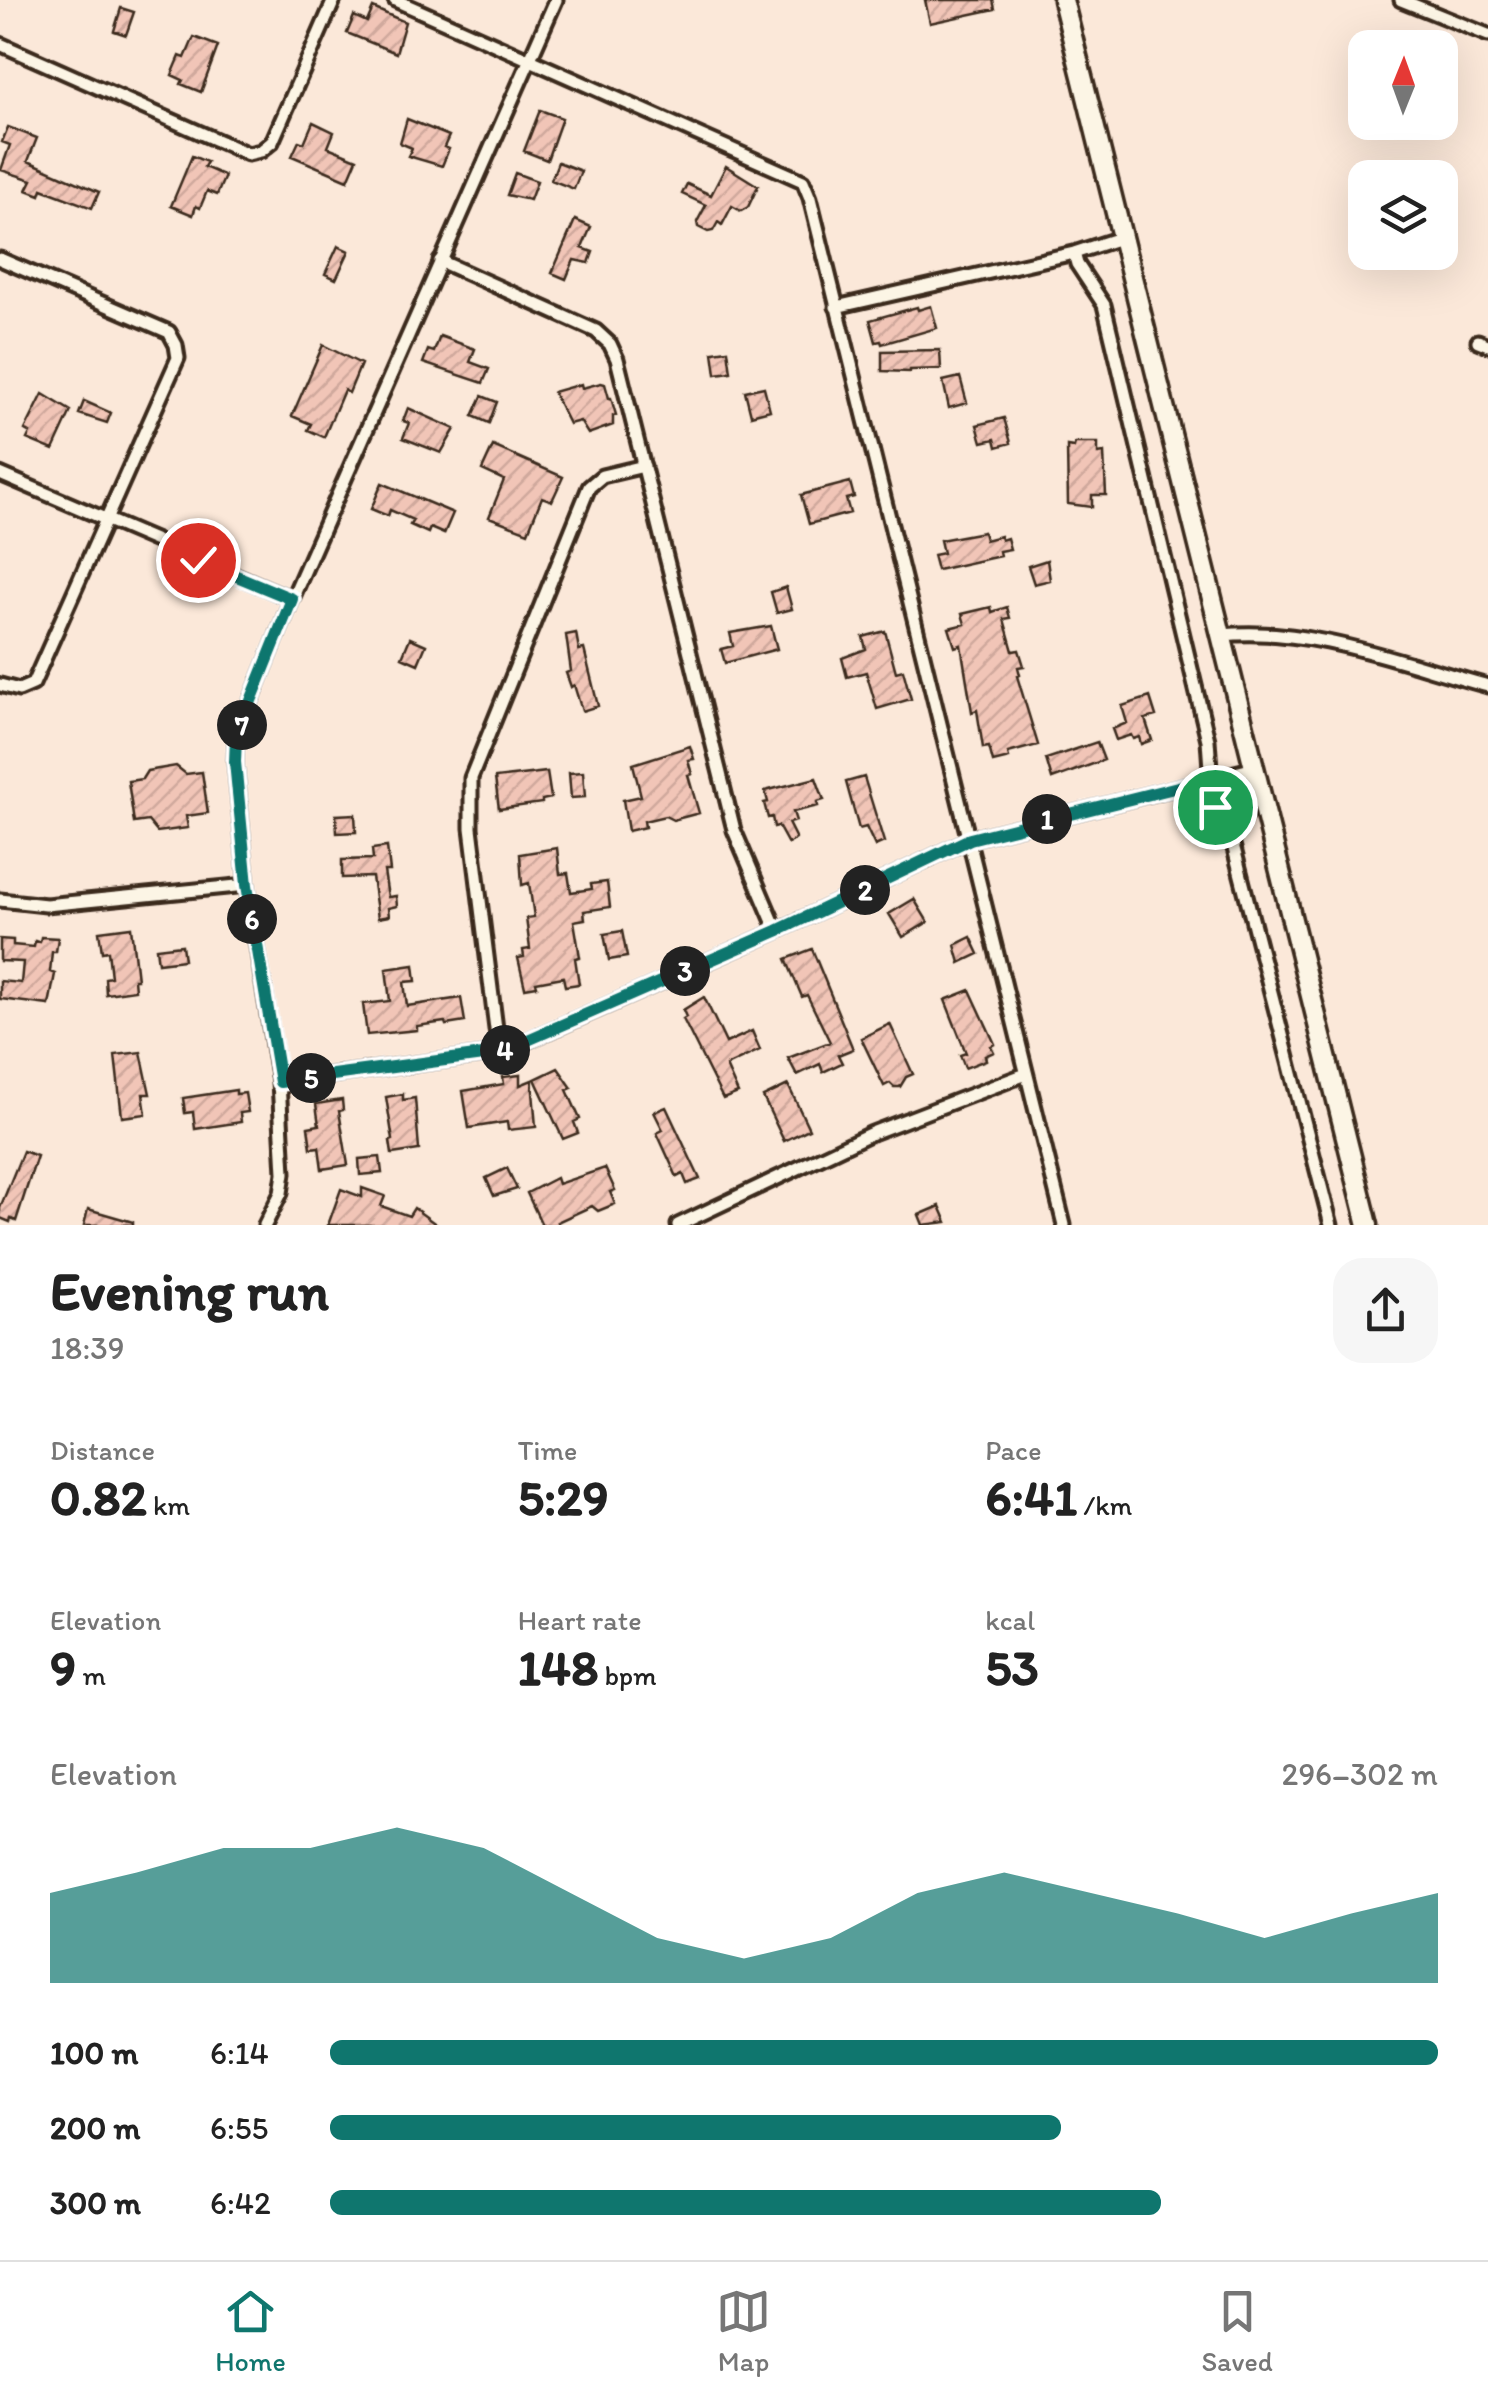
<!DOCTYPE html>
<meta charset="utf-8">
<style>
body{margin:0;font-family:Itim,sans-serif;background:#f6f6f6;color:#222;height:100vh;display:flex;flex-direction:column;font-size:38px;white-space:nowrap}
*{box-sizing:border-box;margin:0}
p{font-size:32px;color:#767676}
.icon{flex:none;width:55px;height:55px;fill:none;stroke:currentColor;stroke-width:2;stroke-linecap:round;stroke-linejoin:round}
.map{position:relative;height:1225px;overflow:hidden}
.panel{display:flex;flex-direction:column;background:#fff;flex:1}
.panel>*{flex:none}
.needle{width:65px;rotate:1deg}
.tools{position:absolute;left:1348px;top:30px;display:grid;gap:20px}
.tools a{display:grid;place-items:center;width:110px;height:110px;border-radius:20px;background:#fff;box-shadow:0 10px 40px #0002;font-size:50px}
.pin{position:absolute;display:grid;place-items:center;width:85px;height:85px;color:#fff;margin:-42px;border:5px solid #fff;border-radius:50%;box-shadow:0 2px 10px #0007}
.km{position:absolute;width:50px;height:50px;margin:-25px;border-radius:50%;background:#222;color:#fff;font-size:28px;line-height:50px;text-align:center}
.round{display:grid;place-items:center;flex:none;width:105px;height:105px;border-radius:30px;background:#f6f6f6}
.summary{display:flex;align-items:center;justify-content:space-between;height:170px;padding:0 50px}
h1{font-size:55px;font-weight:800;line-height:75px}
.metrics{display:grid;grid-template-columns:repeat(3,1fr);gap:15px;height:170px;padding:10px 50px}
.metrics div{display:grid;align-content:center}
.metrics b{font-size:50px;font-weight:800}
.metrics small{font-size:28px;font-weight:400}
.metrics p{font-size:28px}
.chart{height:280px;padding:20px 50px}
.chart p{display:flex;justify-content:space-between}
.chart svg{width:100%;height:180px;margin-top:10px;fill:#0f766e;opacity:.7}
ul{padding:0 50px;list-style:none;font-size:32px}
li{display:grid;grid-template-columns:160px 120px 1fr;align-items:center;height:75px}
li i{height:25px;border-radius:12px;background:#0f766e}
.menu{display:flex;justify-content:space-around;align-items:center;height:140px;border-top:2px solid #e0e0e0;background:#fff;font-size:28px;color:#767676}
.menu a{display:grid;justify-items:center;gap:5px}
.menu .selected{color:#0f766e}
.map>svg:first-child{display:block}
.building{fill:url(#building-hatch);stroke:#3b2a1e;stroke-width:2.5}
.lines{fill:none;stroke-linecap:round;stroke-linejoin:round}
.street-casing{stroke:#3b2a1e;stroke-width:19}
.secondary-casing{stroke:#3b2a1e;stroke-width:25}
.street{stroke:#fcf5e5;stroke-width:11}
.secondary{stroke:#fcf5e5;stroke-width:18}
.route-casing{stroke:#fff;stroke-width:20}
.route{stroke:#0f766e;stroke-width:12}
</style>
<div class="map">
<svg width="1488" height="1225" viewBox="0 0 1488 1225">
<defs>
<pattern id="building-hatch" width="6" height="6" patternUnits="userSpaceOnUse" patternTransform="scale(2.5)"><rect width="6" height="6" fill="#f1c5b7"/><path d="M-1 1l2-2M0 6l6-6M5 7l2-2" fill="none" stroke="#d0a99d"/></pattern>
</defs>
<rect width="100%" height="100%" fill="#fbe8d9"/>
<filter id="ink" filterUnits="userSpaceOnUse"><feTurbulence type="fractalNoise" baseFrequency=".01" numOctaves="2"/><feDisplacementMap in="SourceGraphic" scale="20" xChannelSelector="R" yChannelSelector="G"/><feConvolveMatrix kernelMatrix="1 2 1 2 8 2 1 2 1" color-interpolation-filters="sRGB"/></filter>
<g filter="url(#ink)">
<!-- building -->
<path class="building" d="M925,0H993L995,9L930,23Z
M121,8L134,12L126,35L114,31Z
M373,8L405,22L396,53L347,33L354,16L367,22Z
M194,37L218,46L201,92L181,84L183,80L172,75L180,56L185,58Z
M540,110L562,118L547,160L524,151Z
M407,119L449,136L444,147L449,149L442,166L408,156L412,148L400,143Z
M313,122L334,132L328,147L357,159L348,180L292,156L299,141L304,143Z
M8,127L37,138L28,161L99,192L92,208L42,189L40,195L27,190L32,180L1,170L10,145L2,142Z
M192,156L207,162L204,167L225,176L217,195L207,191L200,208L196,206L193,215L171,206Z
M558,162L581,171L574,189L551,180Z
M726,166L758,186L748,207L741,211L732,206L722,225L718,222L713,231L708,232L698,227L697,222L706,205L682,194L687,184L711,195Z
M515,173L537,181L530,200L507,195Z
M575,220L591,227L582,248L593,252L589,263L574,260L566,279L552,273Z
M338,246L349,251L336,279L325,274Z
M931,306L937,328L882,344L881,341L876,342L870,320L917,307L918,310Z
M440,336L475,349L470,362L489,369L483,383L423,363L428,350L434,352Z
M323,345L361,364L349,393L344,390L324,437L308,430L311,424L292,416Z
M728,350L731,372L716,374L713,352Z
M940,350L941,369L910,370V372L882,371V351Z
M960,377L967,403L949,408L943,381Z
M601,383L605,384L609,398H611L616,415L613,416V425L588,434L580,421L569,424L553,392L581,384L582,388Z
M764,387L770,410L751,415L745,391Z
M43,394L71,411L53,450L27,439L30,433L25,430Z
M482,396L497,402L489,423L473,416Z
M84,401L111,413L107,423L79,414Z
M408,408L455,429L441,453L403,438L409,423L403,421Z
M1004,418L1011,443L997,447L995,439L982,442L977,425Z
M1075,443H1098V454L1104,453L1106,495H1092V507L1068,504L1067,446L1074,447Z
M493,446L563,477L552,501L542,497L528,532L489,517L504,480L482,470Z
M850,482L854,497L846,499L850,513L809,524L801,495Z
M382,483L453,513L444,534L430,528L428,533L410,525L413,520L390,510L388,516L371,509Z
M983,532L985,540L1000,536L1001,540L1007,538L1010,549L999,551L1000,556L937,570L933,555L943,553L940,540Z
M1047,560L1050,580L1034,584L1028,566Z
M786,587L792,609L777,613L771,592Z
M991,607L992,612L1007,607L1010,618L1004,619L1013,651L1019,650L1024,666L1018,667L1020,675L1017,676L1038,745L1008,753L1009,758L993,762L989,747L983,748L977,710L972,712L961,645L955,647L949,628L965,624L962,614Z
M771,626L777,649L725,663L721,649L733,646L730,633Z
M885,631L896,672L903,670L911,699L877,709L866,672L847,677L842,658L866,649L863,637Z
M576,633L579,650L584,649L598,706L582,711L574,685L571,687L566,673L571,671L566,635Z
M410,638L426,645L418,664L402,657Z
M1150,697L1156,716L1145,719L1152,740L1141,744L1139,737L1133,739L1131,735L1116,740L1112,729L1127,723L1122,706Z
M1097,742L1104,760L1052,779L1046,759Z
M690,746L694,759L688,760L692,774L688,775L699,813L673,820L665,816L644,821L645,827L628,831L623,800L641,796L633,764Z
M176,766L186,774L202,772L208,813L186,816L188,828L157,832L148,821L134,823L128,781L142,779L147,771Z
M547,772L551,798L542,800V803L499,809L495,778Z
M583,772L585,797L571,798L569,773Z
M864,777L884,842L875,846L866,827L859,829L846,782Z
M816,778L824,800L817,802L818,806L793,812L796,821L788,823L796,839L788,844L778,826L774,827L772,817L768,818L764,803L768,802L765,791Z
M355,814L356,832L337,833L336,815Z
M387,847L390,871H384L388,897L396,896L397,906L388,908L389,916L378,918L372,877L342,878V860L373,859L372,849Z
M557,848L560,874L568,873L571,892L592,889L591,884L607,882L610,907L584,911L585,919L574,921L580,957L575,958L579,984L565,986L563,977L536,982L537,986L525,988L518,958L524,957L523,950L530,949L526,918L534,917L529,883L522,885L520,854Z
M914,899L928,922L903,937L889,914Z
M131,927L137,979H134L135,990L106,994L105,978L111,977L108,951L102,952L99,931Z
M622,931L627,957L609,960L604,934Z
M41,937L58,938L56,952H52L50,972L55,974L49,1005L0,999V981L21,983L23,962L0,961V939L13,940V945L34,947L35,941L40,942Z
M971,937L979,954L960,963L955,945Z
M182,945L184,960L158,963L156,948Z
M812,949L853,1049L838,1055L842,1063L823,1072L820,1064L797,1075L788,1058L830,1042L807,995L802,997L786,959Z
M414,965L416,981L404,982L407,1006L461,998L465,1022L446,1025L445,1022L417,1026V1030L367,1035L363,1004L390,1001L386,969Z
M970,990L995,1044L991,1046L994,1052L985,1056L986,1060L965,1068L960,1055L966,1053L945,1000Z
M704,997L726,1043L752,1031L760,1050L726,1066L738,1093L723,1099L683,1019L686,1017L683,1010Z
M890,1024L913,1074L906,1077L900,1087H894L890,1083L884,1086L861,1038Z
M141,1052L150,1094H143L146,1114L122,1117L115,1055Z
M558,1068L572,1088L567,1090L580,1119L574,1122L578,1133L563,1139L535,1079Z
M520,1075V1085L532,1080L536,1127L508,1130L507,1122L469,1128L463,1091L504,1084L503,1077Z
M788,1085L809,1129L784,1141L763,1097Z
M236,1090V1094L245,1093L248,1112L240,1113L241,1122L195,1129L193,1112L185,1113L183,1098Z
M403,1094V1100L415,1098L419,1150L392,1154L390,1141L393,1140L386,1097Z
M342,1100L343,1110L339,1111L348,1165L322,1169L319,1147L311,1148L308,1127L319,1125L316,1104Z
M666,1107L700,1179L687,1184L683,1174L677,1177L657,1133L663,1130L654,1112Z
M23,1151L37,1156L16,1221L11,1219L10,1222L0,1218V1208Z
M380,1157L382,1173L360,1175L359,1159Z
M507,1168L517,1189L494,1196L486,1178Z
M605,1168L615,1190L610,1192L615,1204L598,1211L592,1206L557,1222L559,1225H542L527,1193L556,1178L558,1184Z
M362,1188L385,1196L381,1206L409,1216L414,1208L437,1225H328L341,1189L362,1197Z
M940,1206L947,1222L923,1225L919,1215Z
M88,1209L133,1222V1225H84Z"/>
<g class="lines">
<defs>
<path id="street" d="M395,0L803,181L810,198L1064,1225
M1401,0L1488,35
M0,44L248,154L261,151L272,142L334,0
M1074,253L1077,264L1104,305L1208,740L1212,797L1230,833L1331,1225
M0,259L169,332L176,345L178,358L33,684L19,690L0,685
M440,261L596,331L610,344L617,359L734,830L777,931
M836,307L1074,253L1120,238
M1478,341L1488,345
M0,474L292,599
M1222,635C1312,626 1402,663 1488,686
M0,900L46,905L247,885
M499,1053L471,828V778L589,487L602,476L644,466
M279,1082L499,1053L777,931L970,839L1255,768
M265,1225L281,1193L284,1173L279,1082L247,885L235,762L236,738L292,599L556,0
M678,1225L872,1133L1026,1074"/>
<path id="secondary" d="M1063,0L1368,1225"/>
</defs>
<!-- street casing -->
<use href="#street" class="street-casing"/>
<!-- secondary casing -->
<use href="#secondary" class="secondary-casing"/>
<!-- street -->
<use href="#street" class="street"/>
<!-- secondary -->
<use href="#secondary" class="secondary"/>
</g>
</g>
<g class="lines" filter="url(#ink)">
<defs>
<path id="route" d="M198,560L292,599L236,738L235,762L247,885L280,1082L498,1053L777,931L970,839L1210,779L1215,807"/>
</defs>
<!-- route casing -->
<use href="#route" class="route-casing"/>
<!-- route -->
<use href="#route" class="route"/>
</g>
</svg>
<div class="tools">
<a><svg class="needle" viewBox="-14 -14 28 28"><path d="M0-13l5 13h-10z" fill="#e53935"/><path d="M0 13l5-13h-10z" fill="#767676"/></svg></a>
<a><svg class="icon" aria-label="layers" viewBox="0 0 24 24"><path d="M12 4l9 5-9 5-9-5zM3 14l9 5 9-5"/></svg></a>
</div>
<div class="pin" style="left:1215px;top:807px;background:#1e9e55"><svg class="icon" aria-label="arrive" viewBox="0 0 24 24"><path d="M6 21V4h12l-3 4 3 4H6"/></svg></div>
<div class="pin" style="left:198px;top:560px;background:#d93025"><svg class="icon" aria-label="check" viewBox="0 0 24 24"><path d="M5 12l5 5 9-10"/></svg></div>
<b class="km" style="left:1047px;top:819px">1</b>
<b class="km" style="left:865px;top:890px">2</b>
<b class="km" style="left:685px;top:971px">3</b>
<b class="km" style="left:505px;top:1050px">4</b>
<b class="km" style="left:311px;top:1078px">5</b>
<b class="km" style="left:252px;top:919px">6</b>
<b class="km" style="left:242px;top:725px">7</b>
</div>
<section class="panel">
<div class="summary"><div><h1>Evening run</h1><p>18:39</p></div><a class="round"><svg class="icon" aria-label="share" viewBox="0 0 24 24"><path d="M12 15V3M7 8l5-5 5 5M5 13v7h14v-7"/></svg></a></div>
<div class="metrics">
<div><p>Distance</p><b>0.82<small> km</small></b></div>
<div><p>Time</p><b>5:29</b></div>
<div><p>Pace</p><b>6:41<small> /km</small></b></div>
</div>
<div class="metrics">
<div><p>Elevation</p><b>9<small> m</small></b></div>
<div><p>Heart rate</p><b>148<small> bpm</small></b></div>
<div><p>kcal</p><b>53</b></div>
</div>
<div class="chart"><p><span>Elevation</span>296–302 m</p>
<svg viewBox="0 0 160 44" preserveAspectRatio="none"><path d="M0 44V22L10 17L20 11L30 11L40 6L50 11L60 22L70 33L80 38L90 33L100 22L110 17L120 22L130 27L140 33L150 27L160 22V44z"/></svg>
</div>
<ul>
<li><b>100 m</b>6:14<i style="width:100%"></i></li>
<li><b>200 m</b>6:55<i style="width:66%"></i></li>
<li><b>300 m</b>6:42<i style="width:75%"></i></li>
</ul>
</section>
<nav class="menu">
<a class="selected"><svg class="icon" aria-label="home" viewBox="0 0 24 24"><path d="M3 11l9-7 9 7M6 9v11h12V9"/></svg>Home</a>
<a><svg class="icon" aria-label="map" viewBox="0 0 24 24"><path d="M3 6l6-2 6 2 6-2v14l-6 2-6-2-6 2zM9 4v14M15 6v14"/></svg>Map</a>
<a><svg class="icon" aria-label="saved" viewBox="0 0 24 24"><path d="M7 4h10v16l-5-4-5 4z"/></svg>Saved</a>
</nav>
